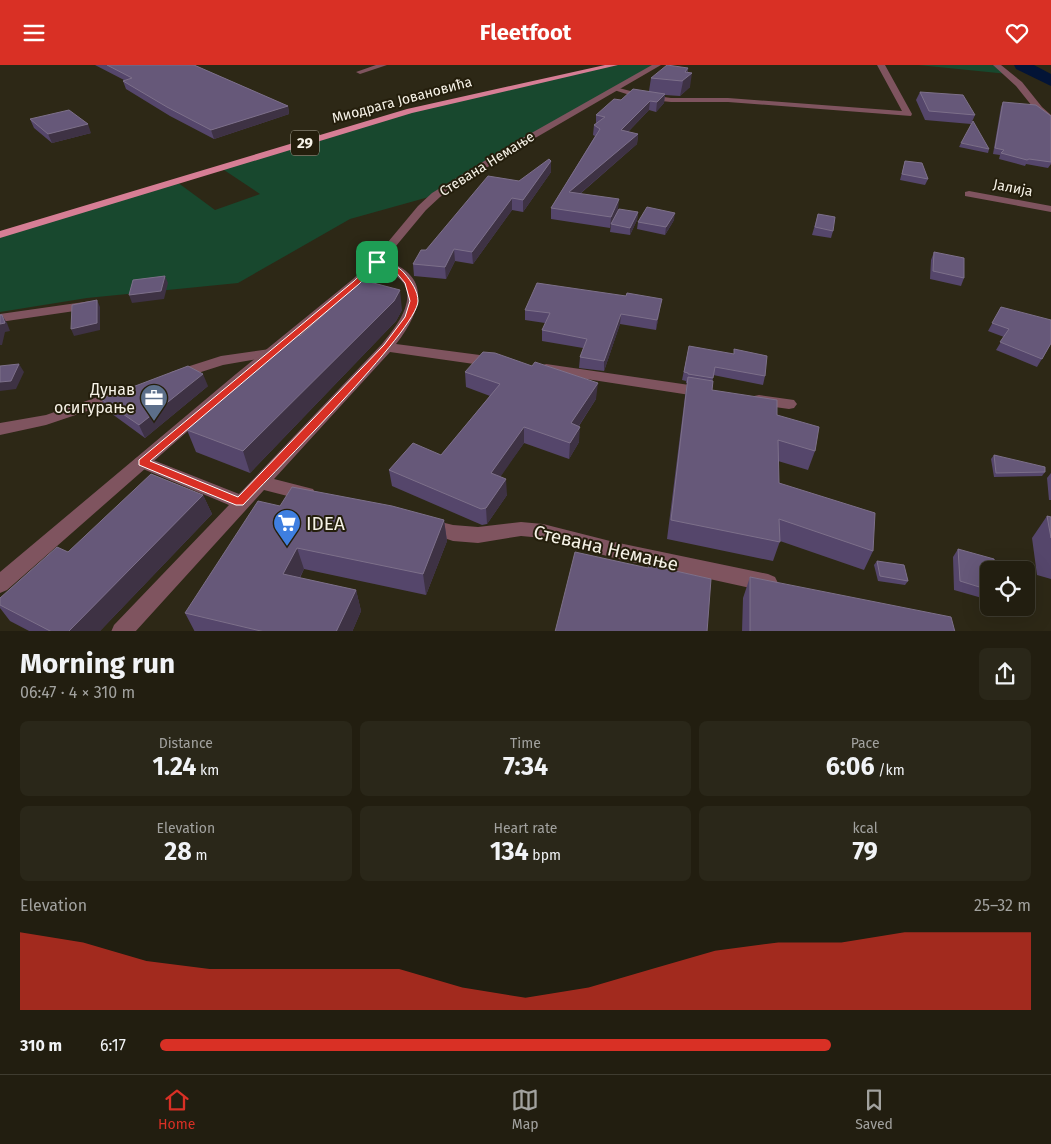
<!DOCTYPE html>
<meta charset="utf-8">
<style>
body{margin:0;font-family:"Fira Sans",sans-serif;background:#2a2719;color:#f1f3f6;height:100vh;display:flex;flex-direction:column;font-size:19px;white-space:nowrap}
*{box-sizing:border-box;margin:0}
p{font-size:16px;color:#a2a29f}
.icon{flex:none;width:28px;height:28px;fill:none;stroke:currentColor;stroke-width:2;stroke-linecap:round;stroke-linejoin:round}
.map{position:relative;height:566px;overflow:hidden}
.sheet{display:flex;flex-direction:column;background:#221e10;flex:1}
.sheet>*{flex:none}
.fabs{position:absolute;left:980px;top:496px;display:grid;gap:10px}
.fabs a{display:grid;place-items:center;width:55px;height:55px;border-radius:8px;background:#221e10;box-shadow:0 5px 20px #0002,0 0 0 1px #3f3c30;font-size:25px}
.pin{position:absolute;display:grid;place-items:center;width:42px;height:42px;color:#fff;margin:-21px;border-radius:10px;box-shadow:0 2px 8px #0006}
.round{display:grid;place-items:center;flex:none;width:52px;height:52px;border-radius:8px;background:#2a2719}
.headline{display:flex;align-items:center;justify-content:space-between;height:85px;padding:0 20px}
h1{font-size:28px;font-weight:700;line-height:38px}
.metrics{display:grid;grid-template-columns:repeat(3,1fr);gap:8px;height:85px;padding:5px 20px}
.metrics div{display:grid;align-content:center;border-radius:8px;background:#2a2719;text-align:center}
.metrics b{font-size:25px;font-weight:700}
.metrics small{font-size:14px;font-weight:400}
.metrics p{font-size:14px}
.chart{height:140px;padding:10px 20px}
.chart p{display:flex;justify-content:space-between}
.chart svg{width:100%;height:90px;margin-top:5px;fill:#d93025;opacity:.7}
ul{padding:0 20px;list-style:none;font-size:16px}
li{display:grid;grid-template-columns:80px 60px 1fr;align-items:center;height:38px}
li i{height:12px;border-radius:6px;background:#d93025}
header{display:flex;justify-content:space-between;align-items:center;height:65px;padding:0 20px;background:#d93025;color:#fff;font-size:22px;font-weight:700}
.tab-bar{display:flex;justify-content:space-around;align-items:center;height:70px;border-top:1px solid #3f3c30;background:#221e10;font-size:14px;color:#a2a29f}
.tab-bar a{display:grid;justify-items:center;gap:2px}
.tab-bar .current{color:#d93025}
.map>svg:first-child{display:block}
.green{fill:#18482e}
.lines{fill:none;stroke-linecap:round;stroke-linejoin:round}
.river{fill:#031436;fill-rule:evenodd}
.minor{fill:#7f545f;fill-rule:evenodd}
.tertiary{fill:#7f545f;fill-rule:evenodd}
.primary{fill:#d67e95;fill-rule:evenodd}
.wall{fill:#55466b}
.shaded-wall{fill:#3e3244}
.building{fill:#665879;stroke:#7d708a}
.route{fill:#d93025;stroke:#fff;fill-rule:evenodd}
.labels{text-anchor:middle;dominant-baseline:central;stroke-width:4;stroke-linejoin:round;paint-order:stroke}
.far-street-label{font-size:14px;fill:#f6f2e7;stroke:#241e0c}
.shield{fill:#241e0c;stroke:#b7b2a5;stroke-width:1}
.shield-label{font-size:15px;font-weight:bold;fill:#f6f2e7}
.poi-label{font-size:16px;fill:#f6f2e7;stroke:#241e0c;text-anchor:end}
.near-poi-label{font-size:19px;fill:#f6f2e7;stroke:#241e0c;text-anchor:start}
.near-street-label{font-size:19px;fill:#f6f2e7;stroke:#241e0c}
</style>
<header><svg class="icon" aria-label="menu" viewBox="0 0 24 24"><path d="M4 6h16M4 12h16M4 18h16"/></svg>Fleetfoot<svg class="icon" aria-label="heart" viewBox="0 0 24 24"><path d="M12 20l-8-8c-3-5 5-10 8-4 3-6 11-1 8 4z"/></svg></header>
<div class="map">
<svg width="1051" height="567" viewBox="0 0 1051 567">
<rect width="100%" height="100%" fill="#2d2816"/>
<!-- green -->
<path class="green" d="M614,0H657L436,130L350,154L238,218L87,233L0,247V170L177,117L215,145L260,129L221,103L397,50Z
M918,0H997L1008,9Z"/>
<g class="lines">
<!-- river -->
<path class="river" d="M1014,0H1034L1051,9V21L1016,4Z"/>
<!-- minor -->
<path class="minor" d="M376,0H387L360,9L356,7Z
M877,0H885L912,49L911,51L728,37H671L642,34L611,24L615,22L642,29L671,33H728L902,46Z
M993,0H1001L1022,17L1042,42L1051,50V56L1036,46L1016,21Z
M969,126L1051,141V147L965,131V127Z
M377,193C432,207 425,242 396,279L495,292L500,294L502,297L500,300L495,302L390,287L274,414L313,424L316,429L313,434L307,436L264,425L135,567H111L114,560L229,440L136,401L134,397L136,393L142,391L148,393L239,429L382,279C394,264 419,235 401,215C393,207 382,204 373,199L371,197L373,195Z
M91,236L97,240L95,243L0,257V249Z
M270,284L275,285L277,288L275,291L223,300L176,315L171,313L169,310L171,307L221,291Z
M546,299L703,322L708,323L710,327L708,331L703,332L541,307L539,304L541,301Z
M118,325L123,326L125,330L123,334L46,360L0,370V358L46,350Z
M759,330L794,335L797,339L794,343L789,344L754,339L752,335L754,331Z
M429,454L453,460L478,462L521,457L543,459L614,477L768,509L775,512L778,518L775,524L768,527L614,493L543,473L521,471L478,478L453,476L423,466L420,461L423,456Z"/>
<!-- tertiary -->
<path class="tertiary" d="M652,0H661L518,83L440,132L426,145L381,199L361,220L246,315L7,525L0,528V507L236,309L353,214L373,195L418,141L432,128L512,79Z"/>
<!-- primary -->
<path class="primary" d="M605,0H618L412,48L0,173V166L407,44Z"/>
</g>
<!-- wall -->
<path class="wall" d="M95,0H194L288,41L289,49L214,74L170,51L126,24L123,16L124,15Z
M688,3V7L690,22L680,31L665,30L664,38L656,47L649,45L628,67L638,69L637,79L580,129L618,145L614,154L638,147L637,155L630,170L610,167L611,160L610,163L551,154V143L595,71L593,70L594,60L596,59V50L621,35L649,26L651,13Z
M920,27L975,50L971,59L925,55L916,35Z
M1003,37L1051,51V99L1048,103L1026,99L1025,101L999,94L1000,90L993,89L1001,42Z
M30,54L91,68L52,78L34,63Z
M961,78L989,84L988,88L959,82Z
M551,96V107L523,147L512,145L473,199L455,196L446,214L414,211L413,199L426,185L519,116Z
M905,96L928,114L925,120L900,115Z
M818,149L833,166L831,173L812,170Z
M674,155L665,170L637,164L638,157Z
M934,187L964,213L961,221L930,214L931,195Z
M1001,242L1051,279L1037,302L996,285L1004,272L988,266Z
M660,244L656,265L620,259L604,306L579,303L580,292L583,283L542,276V265L545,258L525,255V245Z
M402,245L396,256L250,408L196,387L187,365L300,271Z
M689,281L765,311L763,320L713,310L712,325L777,350L815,386L808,405L778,396L779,418L873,486L864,505L780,476L773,496L667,474L685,331L687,318H686V316L682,315Z
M465,307L596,334L579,361V377L569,394L524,378L500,411L507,430L487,459L482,460L392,421L389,405L441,390L490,331L466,322Z
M208,321L145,373L108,346L101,334Z
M994,390L1045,407L1042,411L994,412L991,394Z
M1051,408V435H1049L1047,413Z
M203,430L212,449L99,567H31L10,556L0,543V533L68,487Z
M280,441L444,455L447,476L426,530L304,504L300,513L356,525L361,546L352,567H195L185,548Z
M1047,451L1051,452V514L1037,510L1032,473Z
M958,484L989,505V535L954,525L953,492Z
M877,496L908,516L905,520L878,516L874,500Z
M750,512L955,567H742L743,533Z"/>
<!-- shaded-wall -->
<path class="shaded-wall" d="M688,3L687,12L692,8L690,22L680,31L685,7Z
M665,29L664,38L656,47L657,37Z
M650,36L649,45L620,75L621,65Z
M288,41L289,49L214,74L211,65Z
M88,59L91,68L52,78L48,69Z
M638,69L637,79L569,138V127Z
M551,96V107L523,147V135Z
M512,133V145L473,199L472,187Z
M619,134L618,145L610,163L611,152Z
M638,147L637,155L630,170V163Z
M675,148L674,155L665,170L666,162Z
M454,184L455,196L446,214L445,202Z
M165,211L168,218L164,234L132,238L129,230Z
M400,225L402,245L396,256L250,408L243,386Z
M662,234L660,244L656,265L657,255Z
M97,235L100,242V265L74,271L71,264Z
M621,249L620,259L604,306V296Z
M2,250L7,258L10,266L5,267L2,280H0V259Z
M19,299L24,307L16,324L0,326V317Z
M203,309L208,321L145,373L139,360Z
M598,318L596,334L570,374L571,358Z
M524,362V378L492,424L491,408Z
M580,362L579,377L569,394L570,378Z
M506,414L507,430L487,459L486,443Z
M203,430L212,449L99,567H68Z
M444,455L447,476L426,530L423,509Z
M297,483L304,504L290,530L283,509Z
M356,525L361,546L352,567H336Z"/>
<!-- building -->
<path class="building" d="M107,0H194L288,41L211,65L167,42L123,16L132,13Z
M667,0L688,3L685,7L692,8L682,16L651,13Z
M633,24L665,29L657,37L650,36L621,65L638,69L569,127L619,134L611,152L551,143L600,64L594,60L605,52L596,50L614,34L621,35Z
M920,27L963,30L975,50L929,46Z
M1003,37L1036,40L1051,51V97L1029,94L1027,95L1001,88L1004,85L995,83Z
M69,45L88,59L48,69L30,54Z
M973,56L989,84L961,78Z
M549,94L551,96L523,135L512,133L472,187L454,184L445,202L413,199L421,185H426L488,111L519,116Z
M905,96L922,98L928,114L902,109Z
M647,142L675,148L666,162L638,157Z
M619,144L638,147L630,163L611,159Z
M818,149L835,152L833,166L815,162Z
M934,187L964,193V213L933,206Z
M165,211L161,226L129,230L133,215Z
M362,215L400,225L394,236L243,386L187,365L296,269L300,271Z
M537,218L626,231L627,228L662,234L657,255L621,249L604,296L580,292L587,274L542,265L550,248L525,245Z
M97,235V258L71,264L72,240Z
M1001,242L1051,255V278L1042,294L1000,277L1009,264L992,258Z
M0,250H2L5,258L0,259Z
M689,281L734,289V284L767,291L765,311L715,302L713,313L688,309V308L684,307Z
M483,287L495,288L532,301L535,297L598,318L571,358L580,362L570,378L524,362L491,408L506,414L486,443L481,444L389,405L413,378L441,390L500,319L465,307Z
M19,299L11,316L0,317V301Z
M188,301L203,309L139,360L101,334Z
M688,312L713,316L712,325L777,335V350L819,362L815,386L778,375L779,418L875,448L873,486L779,454L780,477L671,455Z
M994,390L1045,402V407L996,408Z
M151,409L203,430L68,567H52L0,540V533L57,482L68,487Z
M292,422L392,441L444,455L423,509L297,483L283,509L356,525L336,567H265L185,548L258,436L280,441Z
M1047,451L1051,452V473Z
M958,484L994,494L996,505H989V525L960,516Z
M575,487L648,503L649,500L711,514L707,567H555Z
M877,496L904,500L908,516L880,511Z
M750,512L951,552L955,567H750Z"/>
<!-- route -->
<path class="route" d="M375,196C385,195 399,201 405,209C411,216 418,226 418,236C418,264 270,411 243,440H236L139,400V395L354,216ZM378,200L395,206L405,218L410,236L405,252L384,280L238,432L150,396L359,219Z"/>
<!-- icons -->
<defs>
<symbol id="office-pin" viewBox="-11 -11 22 30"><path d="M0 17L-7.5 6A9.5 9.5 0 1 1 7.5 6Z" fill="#5c6f8a" stroke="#241e0c"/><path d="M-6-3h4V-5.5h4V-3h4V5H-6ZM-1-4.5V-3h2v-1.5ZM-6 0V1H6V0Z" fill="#fff"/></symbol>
<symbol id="supermarket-pin" viewBox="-11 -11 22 30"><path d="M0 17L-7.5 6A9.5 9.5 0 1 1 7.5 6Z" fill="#3f7fe0" stroke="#241e0c"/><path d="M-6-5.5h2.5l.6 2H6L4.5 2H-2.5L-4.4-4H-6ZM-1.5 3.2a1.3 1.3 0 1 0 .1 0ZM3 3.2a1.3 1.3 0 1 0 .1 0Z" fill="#fff"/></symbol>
</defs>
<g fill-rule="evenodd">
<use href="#office-pin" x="138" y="317" width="32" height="43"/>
<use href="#supermarket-pin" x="271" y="442" width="32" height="43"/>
</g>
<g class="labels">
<!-- far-street labels -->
<g class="far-street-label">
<text transform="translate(402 35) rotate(-15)">Миодрага Јовановића</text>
<text transform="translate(487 99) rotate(-32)">Стевана Немање</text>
<text transform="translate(1013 123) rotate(11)">Јалија</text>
</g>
<!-- shield labels -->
<rect class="shield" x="291" y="65.5" width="28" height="25" rx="4"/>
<g class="shield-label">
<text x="305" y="78">29</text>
</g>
<!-- poi labels -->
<g class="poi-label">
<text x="135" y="324">Дунав<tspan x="135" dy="18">осигурање</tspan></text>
</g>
<!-- near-poi labels -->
<g class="near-poi-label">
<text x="306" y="458">IDEA</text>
</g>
<!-- near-street labels -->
<g class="near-street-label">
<text transform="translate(606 483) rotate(13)">Стевана Немање</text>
</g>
</g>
</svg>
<div class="fabs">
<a><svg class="icon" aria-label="locate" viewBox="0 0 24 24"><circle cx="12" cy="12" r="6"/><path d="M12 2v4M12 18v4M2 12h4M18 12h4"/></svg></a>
</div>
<div class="pin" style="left:377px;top:197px;background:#1e9e55"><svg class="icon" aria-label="arrive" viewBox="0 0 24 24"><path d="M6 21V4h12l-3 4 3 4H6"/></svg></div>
</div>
<section class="sheet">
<div class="headline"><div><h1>Morning run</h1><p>06:47 · 4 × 310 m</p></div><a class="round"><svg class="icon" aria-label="share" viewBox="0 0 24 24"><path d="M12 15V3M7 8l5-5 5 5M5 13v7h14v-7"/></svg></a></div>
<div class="metrics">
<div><p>Distance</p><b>1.24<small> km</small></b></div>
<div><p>Time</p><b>7:34</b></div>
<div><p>Pace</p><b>6:06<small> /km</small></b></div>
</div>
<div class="metrics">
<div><p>Elevation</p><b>28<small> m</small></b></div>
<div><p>Heart rate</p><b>134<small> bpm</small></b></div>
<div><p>kcal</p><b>79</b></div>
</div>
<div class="chart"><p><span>Elevation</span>25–32 m</p>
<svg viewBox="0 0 160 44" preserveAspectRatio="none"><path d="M0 44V6L10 11L20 20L30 24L40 24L50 24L60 24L70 33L80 38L90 33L100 24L110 15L120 11L130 11L140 6L150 6L160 6V44z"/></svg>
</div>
<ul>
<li><b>310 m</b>6:17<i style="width:77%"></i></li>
</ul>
</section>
<nav class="tab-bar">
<a class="current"><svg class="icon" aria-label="home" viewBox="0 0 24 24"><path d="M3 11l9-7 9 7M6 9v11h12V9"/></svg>Home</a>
<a><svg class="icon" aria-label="map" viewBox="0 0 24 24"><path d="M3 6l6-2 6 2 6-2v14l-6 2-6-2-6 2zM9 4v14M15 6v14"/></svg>Map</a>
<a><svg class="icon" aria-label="saved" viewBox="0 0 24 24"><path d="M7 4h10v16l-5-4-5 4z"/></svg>Saved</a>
</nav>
